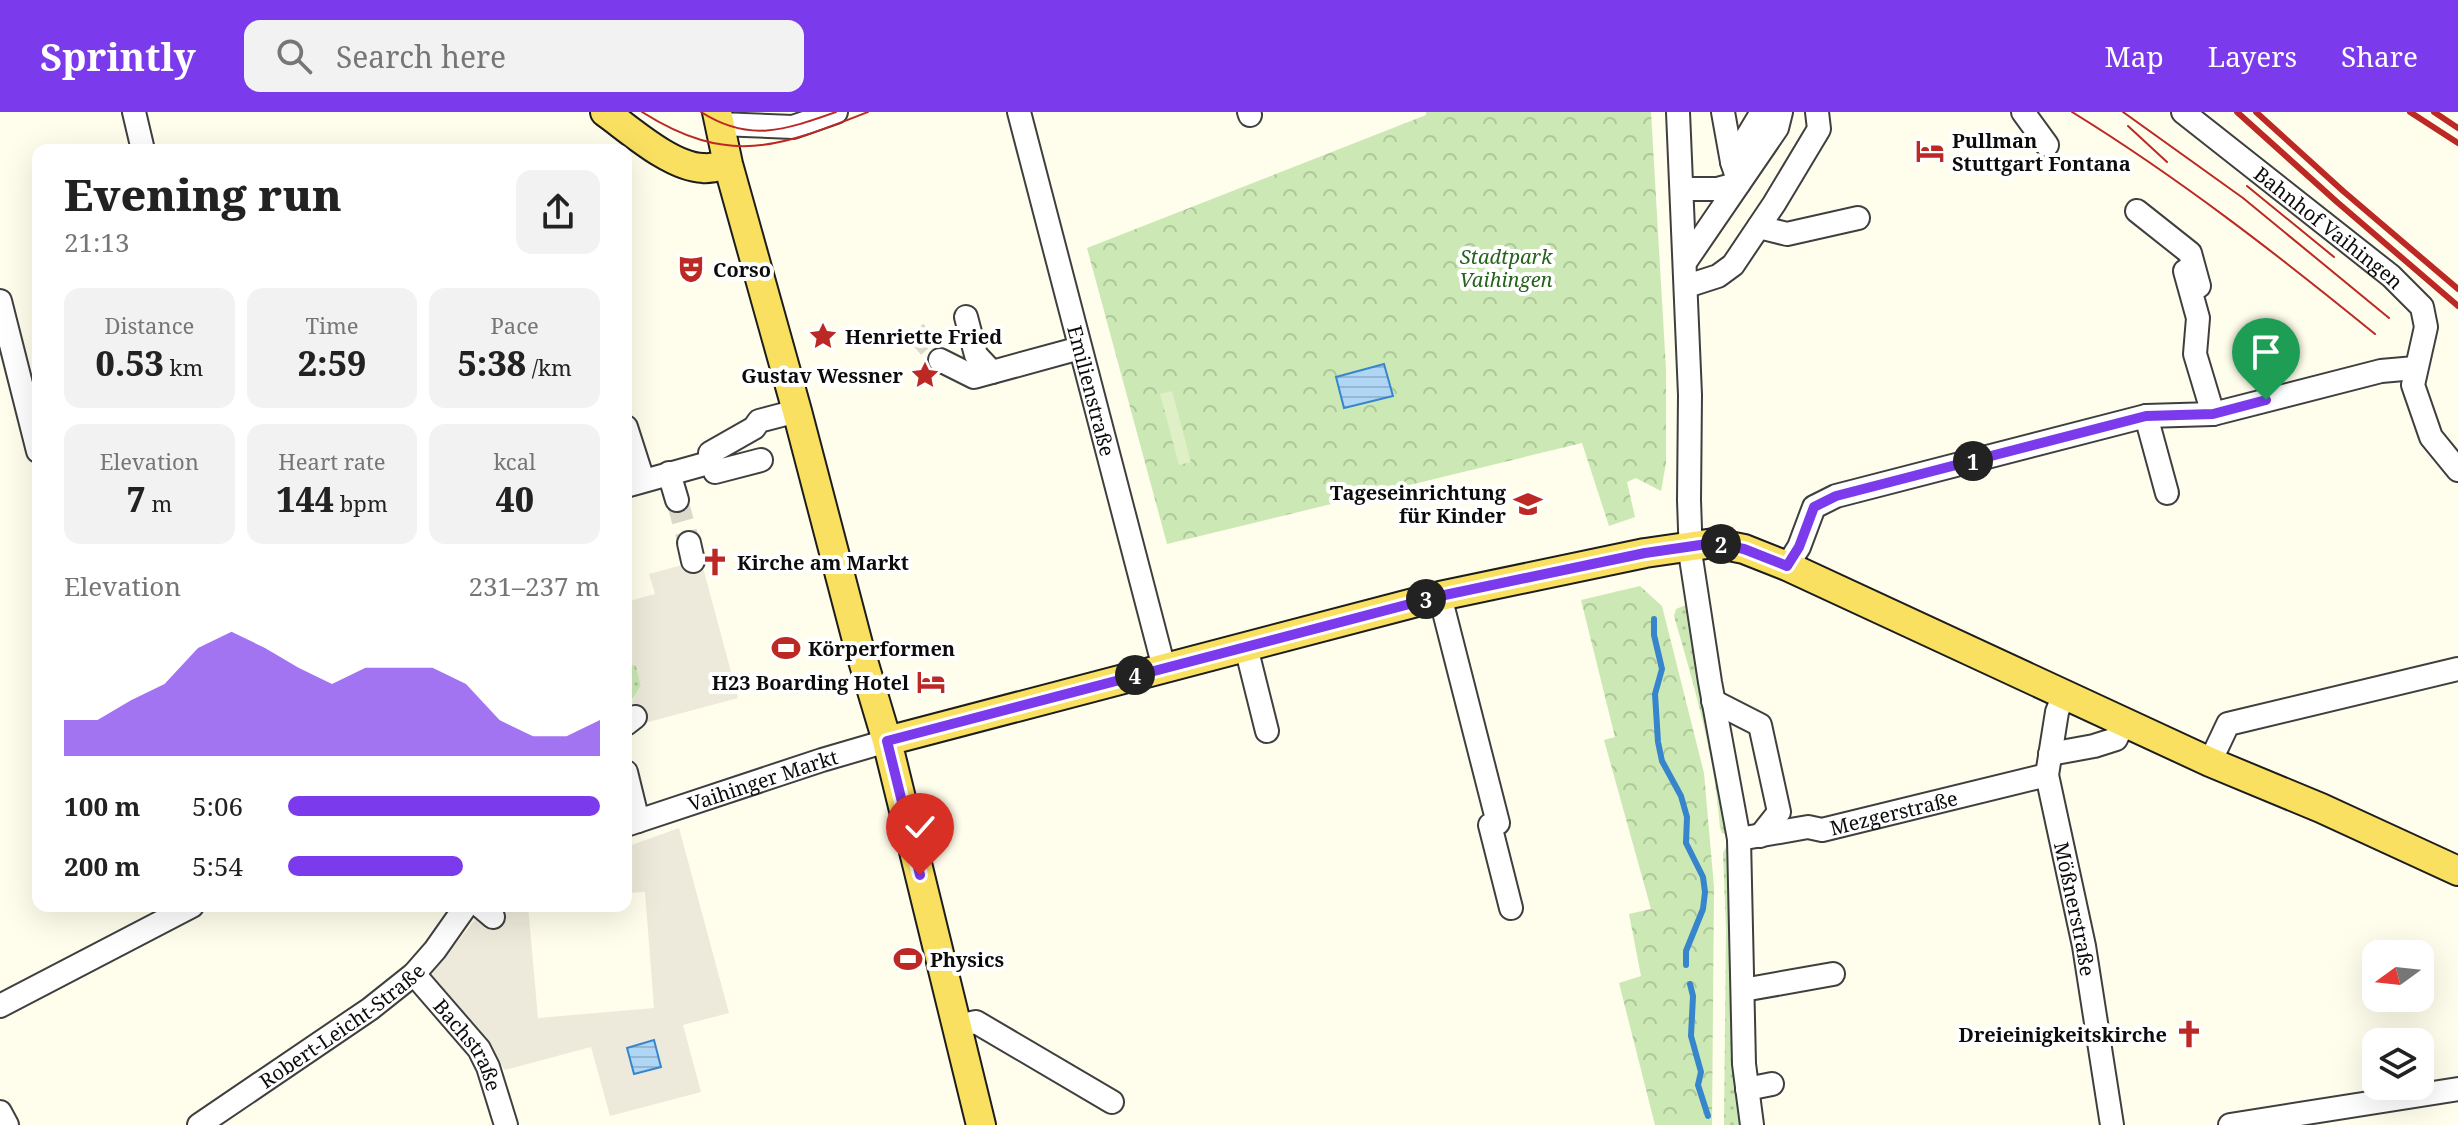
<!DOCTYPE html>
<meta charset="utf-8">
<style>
body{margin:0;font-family:"Noto Serif",serif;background:#f2f2f2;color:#222;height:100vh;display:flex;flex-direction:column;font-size:30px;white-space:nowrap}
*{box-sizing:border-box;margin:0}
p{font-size:26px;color:#767676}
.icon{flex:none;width:44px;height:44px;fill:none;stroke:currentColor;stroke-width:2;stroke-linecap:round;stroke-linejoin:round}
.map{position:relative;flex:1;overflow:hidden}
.panel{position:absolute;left:32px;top:32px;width:600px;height:768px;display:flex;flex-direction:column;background:#fff;border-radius:16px;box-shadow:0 8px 32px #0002}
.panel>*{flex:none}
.needle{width:52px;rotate:255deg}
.tools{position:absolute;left:2362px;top:828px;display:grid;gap:16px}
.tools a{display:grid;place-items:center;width:72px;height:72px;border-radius:16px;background:#fff;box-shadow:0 8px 32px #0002;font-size:40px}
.pin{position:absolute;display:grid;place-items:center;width:68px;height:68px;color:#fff;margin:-82px -34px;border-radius:50% 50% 50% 0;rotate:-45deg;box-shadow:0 0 8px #0007}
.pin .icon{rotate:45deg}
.km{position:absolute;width:40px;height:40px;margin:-20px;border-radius:50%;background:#222;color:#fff;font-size:22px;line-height:40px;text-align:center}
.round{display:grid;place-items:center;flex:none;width:84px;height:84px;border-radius:16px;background:#f2f2f2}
.overview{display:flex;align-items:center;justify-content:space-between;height:136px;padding:0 32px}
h1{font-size:44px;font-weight:800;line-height:60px}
.metrics{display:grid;grid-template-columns:repeat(3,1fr);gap:12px;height:136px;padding:8px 32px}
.metrics div{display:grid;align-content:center;border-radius:16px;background:#f2f2f2;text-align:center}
.metrics b{font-size:34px;font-weight:800}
.metrics small{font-size:22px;font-weight:400}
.metrics p{font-size:22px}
.chart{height:224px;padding:16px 32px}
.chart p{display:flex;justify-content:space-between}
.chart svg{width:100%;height:144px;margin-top:8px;fill:#7c3aed;opacity:.7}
ul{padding:0 32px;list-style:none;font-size:26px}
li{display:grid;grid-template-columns:128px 96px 1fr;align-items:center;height:60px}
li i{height:20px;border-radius:10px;background:#7c3aed}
header{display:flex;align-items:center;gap:48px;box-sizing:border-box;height:112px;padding:0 40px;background:#7c3aed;color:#fff}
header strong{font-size:38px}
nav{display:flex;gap:44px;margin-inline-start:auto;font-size:28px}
.search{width:560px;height:72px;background:#f2f2f2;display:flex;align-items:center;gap:20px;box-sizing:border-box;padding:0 28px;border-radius:16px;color:#767676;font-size:30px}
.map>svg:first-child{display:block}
.grass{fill:url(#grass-dots)}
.park{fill:url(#park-crowns)}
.pitch{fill:#dff0c7}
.plaza{fill:#eeeadb}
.water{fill:url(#water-rules);stroke:#3785cd;stroke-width:2}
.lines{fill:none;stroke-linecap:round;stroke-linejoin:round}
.stream{stroke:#3785cd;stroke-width:6}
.minor-tunnel{stroke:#dbd9ca;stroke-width:22;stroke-dasharray:22 11;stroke-linecap:butt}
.minor-casing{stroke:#3f3f3f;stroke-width:26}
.major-casing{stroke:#1d1d1d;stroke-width:32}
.minor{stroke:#fff;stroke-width:22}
.major{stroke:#f9e061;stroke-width:28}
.tram{stroke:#bc2924;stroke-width:2}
.rail{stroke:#bc2924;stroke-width:6}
.route-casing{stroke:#fff;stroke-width:16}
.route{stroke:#7c3aed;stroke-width:10}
.labels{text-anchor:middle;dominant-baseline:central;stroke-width:8;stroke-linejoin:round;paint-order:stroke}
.poi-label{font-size:20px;font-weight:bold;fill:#0c0c0c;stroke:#fff;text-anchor:start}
.street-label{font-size:20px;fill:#0c0c0c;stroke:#fff}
.park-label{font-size:20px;font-style:italic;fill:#26631d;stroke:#fff}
</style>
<header>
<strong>Sprintly</strong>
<div class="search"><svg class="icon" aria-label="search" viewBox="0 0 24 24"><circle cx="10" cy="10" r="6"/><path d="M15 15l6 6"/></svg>Search here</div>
<nav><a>Map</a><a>Layers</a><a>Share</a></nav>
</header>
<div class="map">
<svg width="2458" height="1013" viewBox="0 0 2458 1013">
<defs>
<pattern id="grass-dots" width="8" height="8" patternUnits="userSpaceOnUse" patternTransform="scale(2)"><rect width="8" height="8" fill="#cce9b5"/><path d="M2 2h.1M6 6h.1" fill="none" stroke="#aec79a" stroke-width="1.8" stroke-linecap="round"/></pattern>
<pattern id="park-crowns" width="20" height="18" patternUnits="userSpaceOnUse" patternTransform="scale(2)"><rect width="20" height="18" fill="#cce9b5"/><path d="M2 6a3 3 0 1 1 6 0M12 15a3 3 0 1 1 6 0" fill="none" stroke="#aec79a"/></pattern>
<pattern id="water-rules" width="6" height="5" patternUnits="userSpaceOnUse" patternTransform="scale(2)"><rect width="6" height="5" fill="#b0d6f6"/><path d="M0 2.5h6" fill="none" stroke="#96b6d2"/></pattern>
</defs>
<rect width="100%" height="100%" fill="#fffdeb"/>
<!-- grass -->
<path class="grass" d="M1686,493L1730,724L1722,721L1720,716C1715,644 1694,573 1674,504L1676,497Z
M626,552L636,553L641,574L626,597Z
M1731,731L1742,1013H1724L1726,817L1723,741L1727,733Z"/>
<!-- park -->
<path class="park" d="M1426,0H1651L1666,257V351L1661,379L1636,366L1627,370L1635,405L1609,414L1582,331L1167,432L1087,136L1426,3Z
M1640,474L1662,494L1704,661L1714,775L1712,1013H1655L1619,871L1641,864L1629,802L1651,797L1604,628L1615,625L1581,488Z"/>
<!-- pitch -->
<path class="pitch" d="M1172,279L1191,350L1179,353L1160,282Z"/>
<!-- plaza -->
<path class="plaza" d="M701,448L738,586L641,612L628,596L641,574L636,553L626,552V490L655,482L649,462Z
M679,716L729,901L683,913L701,980L610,1004L591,935L505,958L429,865L474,809L491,794H528L538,906L654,896L645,780L626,781V735Z"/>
<!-- water -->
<path class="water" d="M1384,252L1393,284L1344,296L1336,265Z
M654,928L661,955L634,962L627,936Z"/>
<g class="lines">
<!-- stream -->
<path class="stream" d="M1654,507V523L1662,557L1655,582L1658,630L1662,649L1681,684L1687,705L1686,731L1703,765L1705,780L1703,797L1686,839V853
M1690,872L1693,884L1691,924L1701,960L1698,973L1708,1004"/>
<!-- minor-tunnel -->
<path class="minor-tunnel" d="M915,219L940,248
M677,388L689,431"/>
<defs>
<g id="minor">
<path d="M134,0L143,38"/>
<path id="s1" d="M1019,0L1164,556"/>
<path d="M1249,0L1250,3"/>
<path d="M1678,0L1690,283L1689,388L1691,446L1710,570L1739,727L1744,952L1752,1013"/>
<path d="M1723,0L1732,50L1739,71"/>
<path d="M2023,0L2047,33"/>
<path id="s2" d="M2183,0L2391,164L2422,195L2426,215L2413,273L2431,325L2458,358"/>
<path d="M719,12L793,15L836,0"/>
<path d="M1732,50L1762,0"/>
<path d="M1682,77H1717L1739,71"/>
<path d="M2137,99L2190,141L2199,174"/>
<path d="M1759,115L1787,122L1858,106"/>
<path d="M1686,149L1777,16L1781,0"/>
<path d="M2185,159L2198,206L2195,242L2213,302"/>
<path d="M1687,174L1718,164L1733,153L1774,92L1819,17L1817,0"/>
<path d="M0,189L38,339"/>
<path d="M966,205L976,243L992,260"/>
<path d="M940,248L974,265L1080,236"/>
<path d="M2146,304L2167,381"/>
<path d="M626,315L643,368"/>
<path d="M761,348L715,360L710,341L754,316L759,309L797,299"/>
<path d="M669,361L677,388"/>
<path d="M626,374L712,350"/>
<path d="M689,431L693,449"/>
<path d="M1787,454L1799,435L1814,395L1836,384L2146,304L2213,302L2381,259L2415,256"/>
<path d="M1440,484L1498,711L1490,713L1511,796"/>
<path d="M1246,535L1267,619"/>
<path id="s3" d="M2064,582L2057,600L2047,663L2084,834L2112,1013"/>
<path d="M1713,589L1760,613L1779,700L1760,724"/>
<path d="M626,612L635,605"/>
<path d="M2050,642L2094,634L2116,627L2124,610"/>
<path d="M2210,650L2228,612L2458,557"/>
<path d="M626,660L638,709"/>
<path id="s4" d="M626,713L822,648L887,629"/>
<path id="s5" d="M1739,727L1808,715L1822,718L2047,663"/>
<path d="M480,794L493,805"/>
<path id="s6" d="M414,862L479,937L488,955L506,1013"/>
<path d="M1743,878L1833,862"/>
<path d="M0,894L192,794"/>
<path d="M957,914L976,910L1112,990"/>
<path d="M1747,977L1772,972"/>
<path d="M0,1000L7,1013"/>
<path id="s7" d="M199,1013L370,897L414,862L435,838L466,794"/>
<path d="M2230,1013L2458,977"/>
</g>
<path id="major" d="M605,0C630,18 671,55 703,56C711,57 720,54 728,52
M717,0L728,52L797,299L858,532L887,629L981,1013
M887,629L1440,484L1645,441L1714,431L1744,437L1787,454L2210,650L2321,696L2458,759"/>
</defs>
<!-- minor casing -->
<use href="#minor" class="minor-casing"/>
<!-- major casing -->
<use href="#major" class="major-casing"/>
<!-- minor -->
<use href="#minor" class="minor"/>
<!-- major -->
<use href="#major" class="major"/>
<!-- tram -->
<path class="tram" d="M642,0C729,55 779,35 868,0
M701,0C749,31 785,18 836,0
M2072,0C2179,66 2278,143 2375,222
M2123,0L2243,86L2389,206
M2128,14L2167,50
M2247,74L2334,145"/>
<!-- rail -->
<path class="rail" d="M2237,0L2337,90L2458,194
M2256,0L2343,79L2458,177
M2410,0L2458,31
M2434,0L2458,16"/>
</g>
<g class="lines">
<defs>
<path id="route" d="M920,763L887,629L1440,484L1645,441L1714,431L1744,437L1787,454L1799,435L1814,395L1836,384L2146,304L2213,302L2266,288"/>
</defs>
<!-- route casing -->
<use href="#route" class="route-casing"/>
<!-- route -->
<use href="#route" class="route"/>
</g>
<!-- icons -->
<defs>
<symbol id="hotel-bare" viewBox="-9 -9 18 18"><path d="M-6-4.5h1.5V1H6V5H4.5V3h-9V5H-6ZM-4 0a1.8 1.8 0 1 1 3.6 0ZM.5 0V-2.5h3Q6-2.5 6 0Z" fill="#bc2924" stroke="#fff" stroke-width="2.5" paint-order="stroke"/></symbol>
<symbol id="theatre-bare" viewBox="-9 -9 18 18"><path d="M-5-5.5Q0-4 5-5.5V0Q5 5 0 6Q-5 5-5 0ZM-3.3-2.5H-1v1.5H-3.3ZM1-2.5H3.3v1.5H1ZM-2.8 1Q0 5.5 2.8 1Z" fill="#bc2924" stroke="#fff" stroke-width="2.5" paint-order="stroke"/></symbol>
<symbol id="sight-bare" viewBox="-9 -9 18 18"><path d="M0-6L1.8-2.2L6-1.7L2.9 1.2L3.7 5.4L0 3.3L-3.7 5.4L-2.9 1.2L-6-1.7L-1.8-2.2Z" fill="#bc2924" stroke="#fff" stroke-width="2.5" paint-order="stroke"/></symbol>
<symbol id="school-bare" viewBox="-9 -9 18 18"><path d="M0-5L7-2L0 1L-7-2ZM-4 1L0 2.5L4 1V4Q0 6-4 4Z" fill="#bc2924" stroke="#fff" stroke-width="2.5" paint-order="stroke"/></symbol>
<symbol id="church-bare" viewBox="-9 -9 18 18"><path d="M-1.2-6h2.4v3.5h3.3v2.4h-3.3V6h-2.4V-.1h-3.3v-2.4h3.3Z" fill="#bc2924" stroke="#fff" stroke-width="2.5" paint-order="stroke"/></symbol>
<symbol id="stadium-bare" viewBox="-9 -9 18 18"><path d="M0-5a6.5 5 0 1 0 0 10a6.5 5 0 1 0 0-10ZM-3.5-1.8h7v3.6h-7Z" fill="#bc2924" stroke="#fff" stroke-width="2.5" paint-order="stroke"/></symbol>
</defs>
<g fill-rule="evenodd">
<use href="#hotel-bare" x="1910" y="19" width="40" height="40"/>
<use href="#theatre-bare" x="671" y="137" width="40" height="40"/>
<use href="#sight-bare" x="803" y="204" width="40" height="40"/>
<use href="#sight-bare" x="905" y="243" width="40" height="40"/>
<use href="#school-bare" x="1508" y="372" width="40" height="40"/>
<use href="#church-bare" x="695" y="430" width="40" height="40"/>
<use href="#stadium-bare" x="766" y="516" width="40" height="40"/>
<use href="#hotel-bare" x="911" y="550" width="40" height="40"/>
<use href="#stadium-bare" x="888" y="827" width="40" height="40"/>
<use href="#church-bare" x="2169" y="902" width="40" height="40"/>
</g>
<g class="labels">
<!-- poi labels -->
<g class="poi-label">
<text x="1952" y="28">Pullman<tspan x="1952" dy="23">Stuttgart Fontana</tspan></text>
<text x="713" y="157">Corso</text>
<text x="845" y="224">Henriette Fried</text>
<text x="903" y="263" text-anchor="end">Gustav Wessner</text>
<text x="1506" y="380" text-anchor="end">Tageseinrichtung<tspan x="1506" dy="23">für Kinder</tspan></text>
<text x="737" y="450">Kirche am Markt</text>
<text x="808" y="536">Körperformen</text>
<text x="909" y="570" text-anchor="end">H23 Boarding Hotel</text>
<text x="930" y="847">Physics</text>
<text x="2167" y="922" text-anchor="end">Dreieinigkeitskirche</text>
</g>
<!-- street labels -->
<g class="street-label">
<text stroke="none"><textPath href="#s2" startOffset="186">Bahnhof Vaihingen</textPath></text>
<text stroke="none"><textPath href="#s1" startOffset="288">Emilienstraße</textPath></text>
<text stroke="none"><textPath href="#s4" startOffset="144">Vaihinger Markt</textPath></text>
<text stroke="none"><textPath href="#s5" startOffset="158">Mezgerstraße</textPath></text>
<text stroke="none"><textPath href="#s3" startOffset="220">Mößnerstraße</textPath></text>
<text stroke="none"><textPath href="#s7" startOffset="174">Robert-Leicht-Straße</textPath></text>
<text stroke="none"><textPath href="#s6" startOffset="90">Bachstraße</textPath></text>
</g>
<!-- park labels -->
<g class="park-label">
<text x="1506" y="144">Stadtpark<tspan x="1506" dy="23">Vaihingen</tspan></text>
</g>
</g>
</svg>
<div class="tools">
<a><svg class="needle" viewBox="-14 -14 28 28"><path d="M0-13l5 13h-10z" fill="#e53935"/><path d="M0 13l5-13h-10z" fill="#767676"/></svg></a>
<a><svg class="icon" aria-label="layers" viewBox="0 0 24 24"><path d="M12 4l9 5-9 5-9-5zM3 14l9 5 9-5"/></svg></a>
</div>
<div class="pin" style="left:2266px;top:288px;background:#1e9e55"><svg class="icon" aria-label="arrive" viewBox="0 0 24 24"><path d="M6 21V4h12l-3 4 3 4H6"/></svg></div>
<div class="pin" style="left:920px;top:763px;background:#d93025"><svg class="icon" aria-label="check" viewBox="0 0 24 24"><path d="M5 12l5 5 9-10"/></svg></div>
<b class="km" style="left:1973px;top:349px">1</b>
<b class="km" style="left:1721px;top:432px">2</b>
<b class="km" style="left:1426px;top:487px">3</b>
<b class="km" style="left:1135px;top:563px">4</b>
<section class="panel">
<div class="overview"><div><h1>Evening run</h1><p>21:13</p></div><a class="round"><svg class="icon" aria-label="share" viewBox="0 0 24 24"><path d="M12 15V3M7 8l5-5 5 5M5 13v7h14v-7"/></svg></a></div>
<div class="metrics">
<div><p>Distance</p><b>0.53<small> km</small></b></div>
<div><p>Time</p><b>2:59</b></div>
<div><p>Pace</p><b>5:38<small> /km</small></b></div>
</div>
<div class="metrics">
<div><p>Elevation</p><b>7<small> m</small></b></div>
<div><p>Heart rate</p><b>144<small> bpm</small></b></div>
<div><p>kcal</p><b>40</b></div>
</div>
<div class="chart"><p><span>Elevation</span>231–237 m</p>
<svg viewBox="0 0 160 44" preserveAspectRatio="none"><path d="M0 44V33L10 33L20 27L30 22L40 11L50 6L60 11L70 17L80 22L90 17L100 17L110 17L120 22L130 33L140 38L150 38L160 33V44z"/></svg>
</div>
<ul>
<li><b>100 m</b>5:06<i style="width:100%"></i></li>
<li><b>200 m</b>5:54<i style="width:56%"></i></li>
</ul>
</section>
</div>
